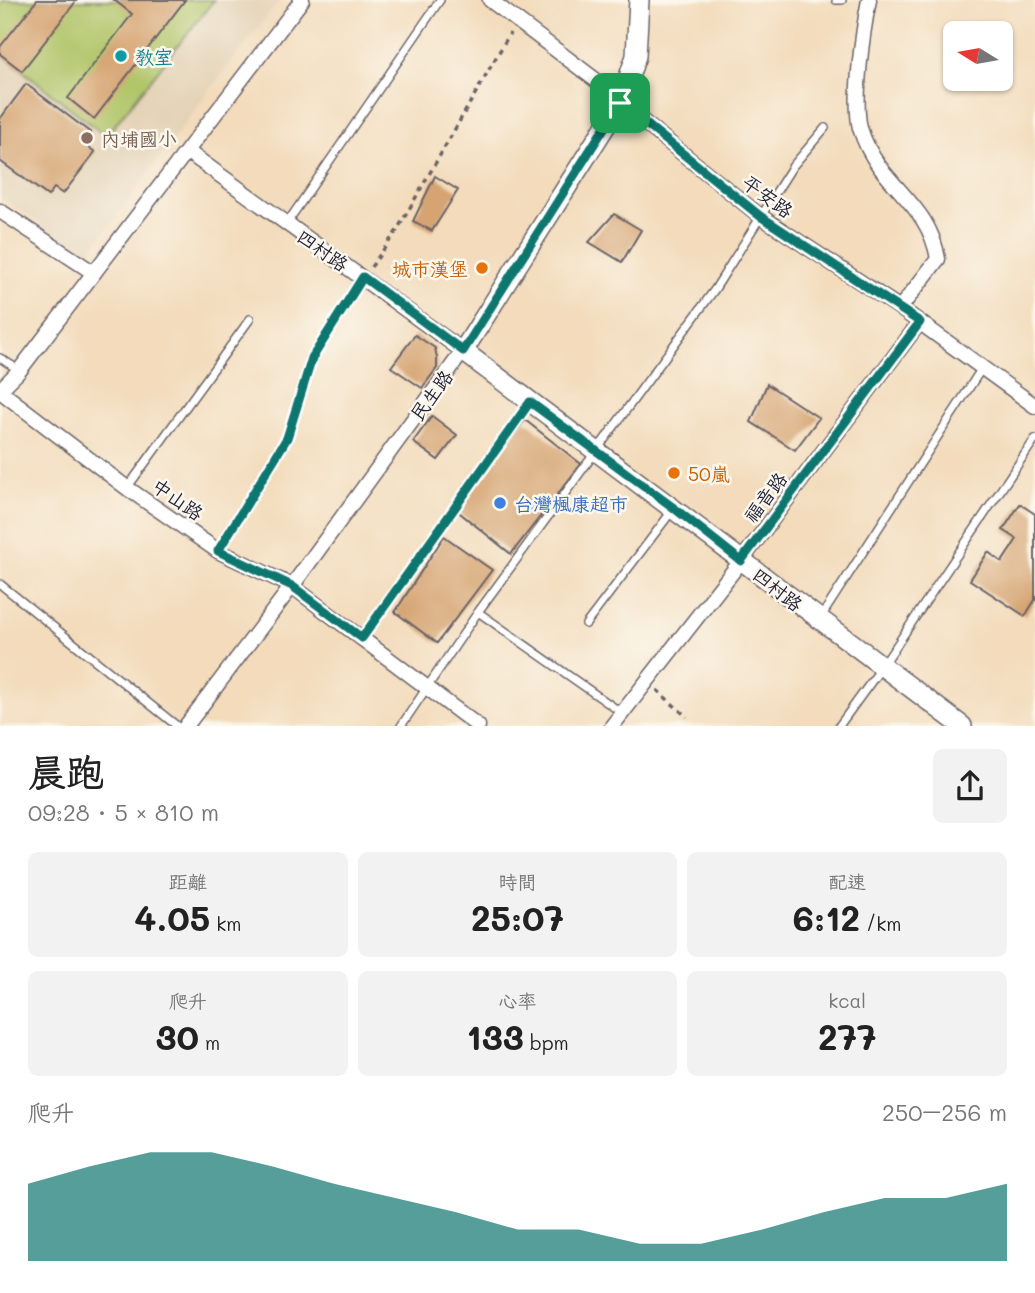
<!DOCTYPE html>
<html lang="zh-TW">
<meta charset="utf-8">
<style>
body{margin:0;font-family:Mali,"LXGW WenKai TC",sans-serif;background:#f2f2f2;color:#222;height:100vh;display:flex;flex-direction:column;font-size:26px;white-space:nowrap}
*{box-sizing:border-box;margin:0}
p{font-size:23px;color:#767676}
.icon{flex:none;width:38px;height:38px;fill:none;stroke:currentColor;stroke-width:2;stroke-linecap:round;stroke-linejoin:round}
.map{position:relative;height:726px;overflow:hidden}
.sheet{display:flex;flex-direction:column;background:#fff;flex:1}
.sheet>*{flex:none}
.needle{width:46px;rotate:281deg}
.controls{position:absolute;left:943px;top:21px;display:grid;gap:14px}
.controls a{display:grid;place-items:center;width:70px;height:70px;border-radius:10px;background:#fff;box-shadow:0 2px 5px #0004;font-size:35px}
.pin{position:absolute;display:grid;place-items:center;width:60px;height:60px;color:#fff;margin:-30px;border-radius:14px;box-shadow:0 4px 10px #0006}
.round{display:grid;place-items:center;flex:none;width:74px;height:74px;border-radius:10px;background:#f2f2f2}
.headline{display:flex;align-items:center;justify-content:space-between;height:119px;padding:0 28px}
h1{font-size:38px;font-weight:700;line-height:52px}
.metrics{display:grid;grid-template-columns:repeat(3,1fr);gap:10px;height:119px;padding:7px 28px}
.metrics div{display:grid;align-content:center;border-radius:10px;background:#f2f2f2;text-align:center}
.metrics b{font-size:35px;font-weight:700}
.metrics small{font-size:19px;font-weight:400}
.metrics p{font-size:19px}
.chart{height:196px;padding:14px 28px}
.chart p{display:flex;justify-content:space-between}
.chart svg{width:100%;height:126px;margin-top:7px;fill:#0f766e;opacity:.7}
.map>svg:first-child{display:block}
.built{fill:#e3d1b5}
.green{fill:#b1c569;stroke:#6a7452;stroke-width:2}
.building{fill:#d6a472}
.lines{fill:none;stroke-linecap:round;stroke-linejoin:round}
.service-casing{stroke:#6b6368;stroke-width:10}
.minor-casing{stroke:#6b6368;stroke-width:17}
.secondary-casing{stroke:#6b6368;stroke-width:22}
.path{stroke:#6b6368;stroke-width:3.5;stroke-dasharray:5 5;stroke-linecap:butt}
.service{stroke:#fff;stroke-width:7}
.minor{stroke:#fff;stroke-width:14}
.secondary{stroke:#fff;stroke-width:19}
.route-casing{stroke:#fff;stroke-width:14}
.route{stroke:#0f766e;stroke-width:9}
.culture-dot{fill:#0f9aa8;stroke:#fbf7ec;stroke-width:2.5}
.education-dot{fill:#8d6e63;stroke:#fbf7ec;stroke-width:2.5}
.food-dot{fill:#e8710a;stroke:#fbf7ec;stroke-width:2.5}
.shop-dot{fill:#3f7fe0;stroke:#fbf7ec;stroke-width:2.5}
.labels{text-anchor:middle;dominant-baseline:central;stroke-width:5;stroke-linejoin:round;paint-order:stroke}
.culture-label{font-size:19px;fill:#0d838f;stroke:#fbf7ec;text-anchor:start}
.education-label{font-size:19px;fill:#785e54;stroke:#fbf7ec;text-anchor:start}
.street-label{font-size:19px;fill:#22223b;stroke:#fbf7ec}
.food-label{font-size:19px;fill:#c56008;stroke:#fbf7ec;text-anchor:end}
.shop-label{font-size:19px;fill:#366cbe;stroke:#fbf7ec;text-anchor:start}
</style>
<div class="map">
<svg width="1035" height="726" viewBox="0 0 1035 726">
<rect width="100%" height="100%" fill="#fbf7ec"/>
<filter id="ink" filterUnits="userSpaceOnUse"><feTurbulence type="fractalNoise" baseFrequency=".0143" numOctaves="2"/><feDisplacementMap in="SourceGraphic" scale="14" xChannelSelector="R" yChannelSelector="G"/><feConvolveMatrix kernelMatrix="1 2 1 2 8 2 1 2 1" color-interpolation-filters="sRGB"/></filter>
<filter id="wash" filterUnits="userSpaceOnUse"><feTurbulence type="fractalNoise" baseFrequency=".00686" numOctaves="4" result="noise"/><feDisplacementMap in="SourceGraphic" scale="28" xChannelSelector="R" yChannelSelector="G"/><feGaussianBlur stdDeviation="1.57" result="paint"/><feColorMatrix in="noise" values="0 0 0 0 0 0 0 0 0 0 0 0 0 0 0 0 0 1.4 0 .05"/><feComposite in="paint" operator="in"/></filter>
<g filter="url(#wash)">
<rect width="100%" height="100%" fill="#f3dbbb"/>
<!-- built -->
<path class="built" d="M0,0H280L217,80L87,255L0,197Z"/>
<!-- green -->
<path class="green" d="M4,0H214L106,136L0,53V6Z"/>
<g id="blocks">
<!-- building -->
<path class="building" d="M37,0H77L22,71L0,54V47Z
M114,0H185L94,119L68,98L132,14Z
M26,84L91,133L84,144L95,152L63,194L54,188L48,196L0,161V119Z
M435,176L458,190L432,231L413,221Z
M614,214L641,230L622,262L589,242Z
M415,335L435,348L437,358V368L422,388L391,367Z
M767,384L819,418L795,450L751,422Z
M432,416L457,435L438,460L413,442Z
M525,420L581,464L511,554L455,509Z
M1020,504L1035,514V600L1025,616L970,580L988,552L1002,562L1017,539L1003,530Z
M444,536L492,570L437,643L395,612Z"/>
</g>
</g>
<g filter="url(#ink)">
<use href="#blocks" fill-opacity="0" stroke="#6b6368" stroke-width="2"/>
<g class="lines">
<defs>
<path id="service" d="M836,0H842
M287,223L440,0
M0,358L19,370
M127,488L250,319
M0,584L177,726
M478,612L622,713
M821,617L982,368
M586,624L672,511
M362,638L530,402
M401,726L478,612L715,289L792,167L825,128
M839,726L882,667L1035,439"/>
<path id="minor" d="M490,0L597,81L620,103L760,216L900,308L1035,406
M869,0C863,30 853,99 860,128C864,141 871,155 879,166C904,199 931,216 938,259L900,308
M0,211L94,273
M0,390L19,371L302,0
M0,391L127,488L218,551L292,586L478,726
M186,726L292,586L463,351L188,152
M612,726L741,561L920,322"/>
<path id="secondary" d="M639,0L636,56L620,103L463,351L962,726"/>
</defs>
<!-- service casing -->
<use href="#service" class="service-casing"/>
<!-- minor casing -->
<use href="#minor" class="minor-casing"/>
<!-- secondary casing -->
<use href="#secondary" class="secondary-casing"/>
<!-- path -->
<path class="path" d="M371,267L396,232L510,33
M225,540L287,438L312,358L355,291
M657,690L687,717"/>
<!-- service -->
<use href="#service" class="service"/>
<!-- minor -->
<use href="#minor" class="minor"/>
<!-- secondary -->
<use href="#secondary" class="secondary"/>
</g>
</g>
<g class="lines" filter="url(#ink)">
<defs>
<path id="route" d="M620,103L760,216L920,322L741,561L674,508L530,402L362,638L292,586L218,551L287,438L312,358L363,277L463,351Z"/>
</defs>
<!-- route casing -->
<use href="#route" class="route-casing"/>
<!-- route -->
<use href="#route" class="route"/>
</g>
<!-- markers -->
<circle class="culture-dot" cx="121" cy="56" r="7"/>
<circle class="education-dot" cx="87" cy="138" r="7"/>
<g class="food-dot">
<circle cx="482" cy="268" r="7"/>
<circle cx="674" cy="473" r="7"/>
</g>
<circle class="shop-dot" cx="500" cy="503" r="7"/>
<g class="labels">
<!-- culture labels -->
<g class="culture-label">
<text x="135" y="56">教室</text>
</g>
<!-- education labels -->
<g class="education-label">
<text x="101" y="138">內埔國小</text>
</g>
<!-- street labels -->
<g class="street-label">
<text transform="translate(768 196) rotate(36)">平安路</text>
<text transform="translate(323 250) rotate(35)">四村路</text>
<text transform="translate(431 395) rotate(-54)">民生路</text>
<text transform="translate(765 497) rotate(-53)">福音路</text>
<text transform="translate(178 499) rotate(35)">中山路</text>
<text transform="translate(778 589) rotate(38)">四村路</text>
</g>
<!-- food labels -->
<g class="food-label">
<text x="468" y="268">城市漢堡</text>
<text x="688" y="473" text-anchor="start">50嵐</text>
</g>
<!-- shop labels -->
<g class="shop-label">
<text x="514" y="503">台灣楓康超市</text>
</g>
</g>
</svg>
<div class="controls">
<a><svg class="needle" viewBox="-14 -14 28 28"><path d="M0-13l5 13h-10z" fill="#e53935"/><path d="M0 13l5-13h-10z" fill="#767676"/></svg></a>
</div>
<div class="pin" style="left:620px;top:103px;background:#1e9e55"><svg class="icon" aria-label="arrive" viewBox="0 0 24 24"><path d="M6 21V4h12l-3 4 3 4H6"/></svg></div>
</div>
<section class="sheet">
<div class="headline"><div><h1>晨跑</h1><p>09:28 · 5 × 810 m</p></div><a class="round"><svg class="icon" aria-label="share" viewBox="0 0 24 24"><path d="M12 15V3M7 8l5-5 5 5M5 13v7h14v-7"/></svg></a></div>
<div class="metrics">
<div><p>距離</p><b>4.05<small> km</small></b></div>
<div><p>時間</p><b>25:07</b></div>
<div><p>配速</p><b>6:12<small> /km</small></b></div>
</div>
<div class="metrics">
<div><p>爬升</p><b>30<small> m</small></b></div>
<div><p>心率</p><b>133<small> bpm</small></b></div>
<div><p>kcal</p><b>277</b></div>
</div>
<div class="chart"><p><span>爬升</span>250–256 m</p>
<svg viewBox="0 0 160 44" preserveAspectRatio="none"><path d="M0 44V17L10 11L20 6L30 6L40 11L50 17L60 22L70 27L80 33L90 33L100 38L110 38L120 33L130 27L140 22L150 22L160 17V44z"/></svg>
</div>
</section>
